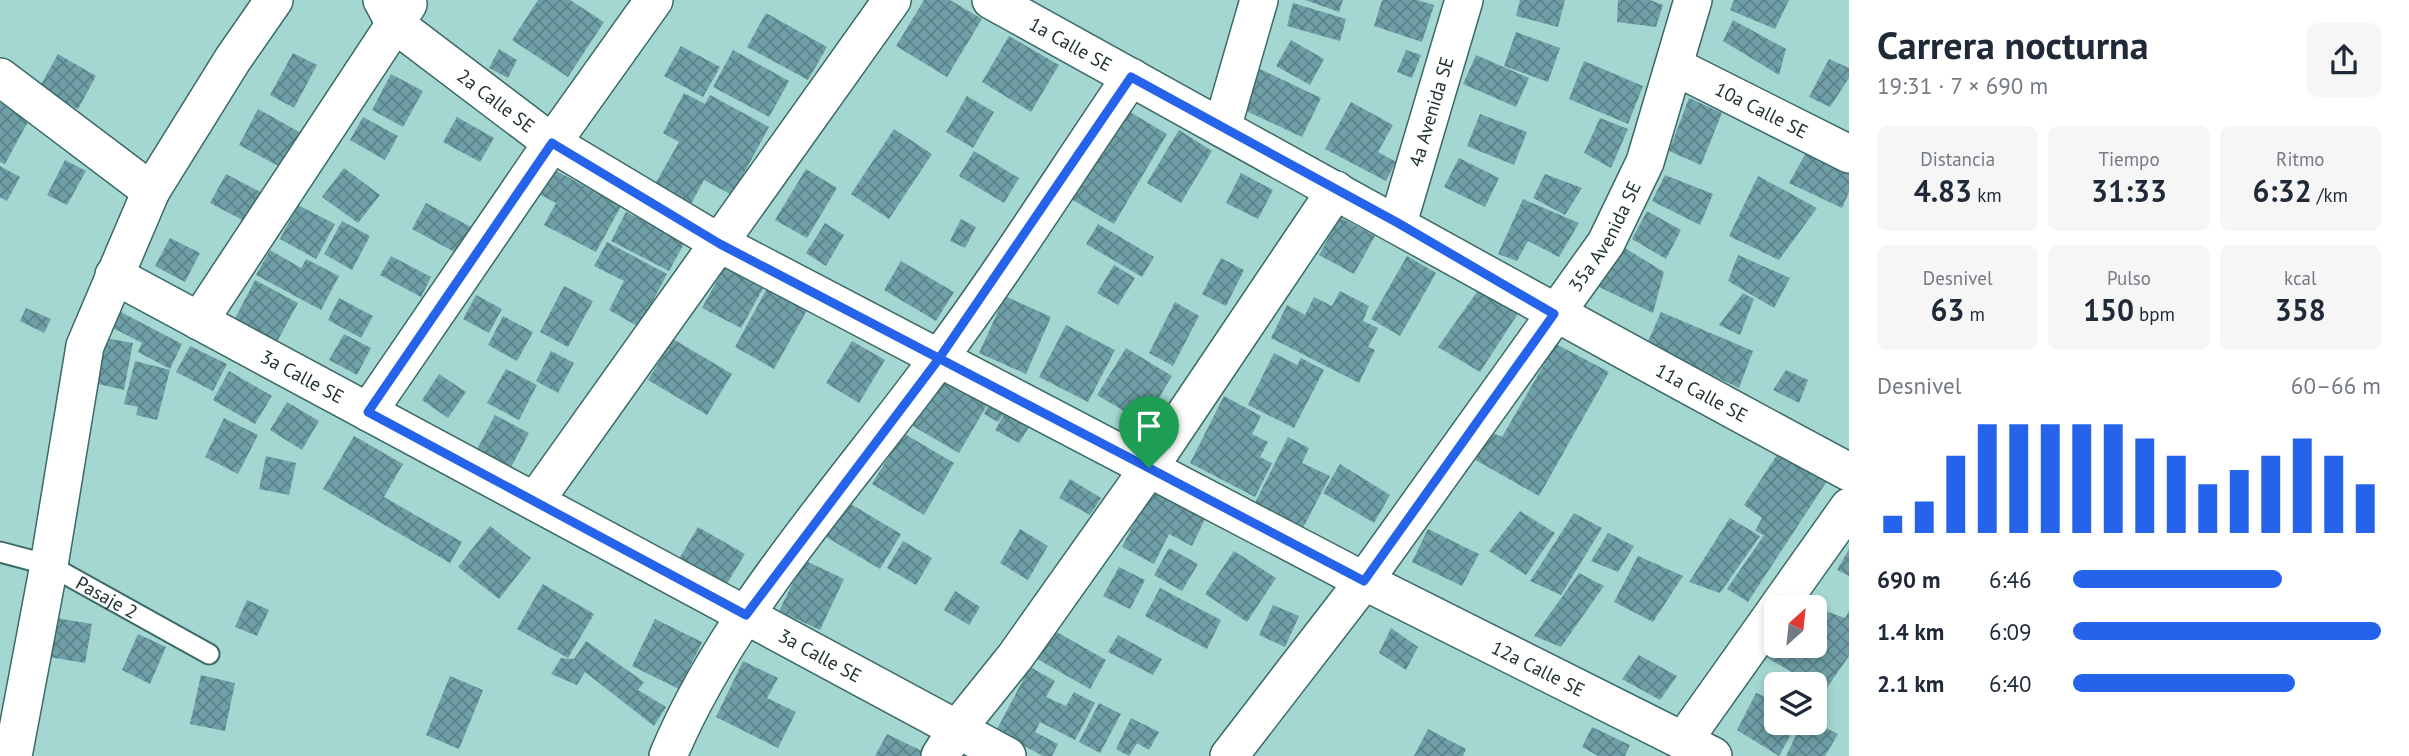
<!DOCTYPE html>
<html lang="es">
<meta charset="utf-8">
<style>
body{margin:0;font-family:"PT Sans",sans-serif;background:#f6f6f7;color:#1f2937;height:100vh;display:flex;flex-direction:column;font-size:26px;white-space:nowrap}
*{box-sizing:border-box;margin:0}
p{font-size:23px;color:#747a83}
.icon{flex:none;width:38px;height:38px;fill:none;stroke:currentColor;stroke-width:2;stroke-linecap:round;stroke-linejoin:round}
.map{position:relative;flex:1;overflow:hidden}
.panel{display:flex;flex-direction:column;background:#fff;width:560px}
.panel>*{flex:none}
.needle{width:46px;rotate:27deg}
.tools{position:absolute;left:1764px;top:595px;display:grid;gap:14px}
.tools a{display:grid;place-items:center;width:63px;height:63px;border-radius:10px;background:#fff;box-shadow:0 4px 10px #0003;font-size:35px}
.pin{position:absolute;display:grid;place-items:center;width:60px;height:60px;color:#fff;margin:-72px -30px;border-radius:50% 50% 50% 0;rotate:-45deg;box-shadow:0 0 7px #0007}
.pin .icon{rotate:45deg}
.round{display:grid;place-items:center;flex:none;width:74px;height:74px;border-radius:10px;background:#f6f6f7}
.headline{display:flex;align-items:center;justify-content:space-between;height:119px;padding:0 28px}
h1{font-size:38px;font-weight:800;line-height:52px}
.metrics{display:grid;grid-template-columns:repeat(3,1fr);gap:10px;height:119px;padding:7px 28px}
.metrics div{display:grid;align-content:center;border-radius:10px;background:#f6f6f7;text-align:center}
.metrics b{font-size:30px;font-weight:800}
.metrics small{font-size:19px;font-weight:400}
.metrics p{font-size:19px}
.chart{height:196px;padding:14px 28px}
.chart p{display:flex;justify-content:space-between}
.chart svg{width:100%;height:126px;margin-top:7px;stroke:#2563eb;stroke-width:6}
ul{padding:0 28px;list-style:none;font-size:23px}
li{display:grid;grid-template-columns:112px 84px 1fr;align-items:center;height:52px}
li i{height:18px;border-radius:9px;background:#2563eb}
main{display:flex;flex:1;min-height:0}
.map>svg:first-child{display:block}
.building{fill:url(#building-cross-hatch)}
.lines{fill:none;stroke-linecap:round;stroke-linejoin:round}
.lane-casing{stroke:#3a6a66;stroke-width:23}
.street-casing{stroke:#3a6a66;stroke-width:40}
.lane{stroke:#fff;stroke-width:19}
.street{stroke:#fff;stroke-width:37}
.route-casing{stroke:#fff;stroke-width:14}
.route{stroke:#2563eb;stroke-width:9}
.labels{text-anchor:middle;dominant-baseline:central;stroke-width:5;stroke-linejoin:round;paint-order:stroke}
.street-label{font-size:19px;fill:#203533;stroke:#a4d7d2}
</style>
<main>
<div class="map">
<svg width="1849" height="756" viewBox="0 0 1849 756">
<defs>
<pattern id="building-cross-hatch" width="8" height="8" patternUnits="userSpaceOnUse" patternTransform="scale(1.75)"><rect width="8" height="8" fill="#6f9fa7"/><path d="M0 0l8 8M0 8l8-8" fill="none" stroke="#5b8289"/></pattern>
</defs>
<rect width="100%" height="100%" fill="#a4d7d2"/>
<!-- building -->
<path class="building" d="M538,0H570L604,22L568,77L512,40Z
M924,0H950L982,19L947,77L896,46Z
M1305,0H1343L1339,12Z
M1382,0H1417L1434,5L1422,42L1374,26Z
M1520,0H1565L1558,27L1516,16Z
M1618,0H1650L1663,5L1656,27L1617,22Z
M1734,0H1789L1775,29L1730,10Z
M1293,3L1346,19L1340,41L1287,26Z
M766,13L827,47L808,80L747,47Z
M1733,20L1786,49L1779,75L1723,41Z
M1516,32L1560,48L1548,82L1504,66Z
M1009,36L1059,65L1031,112L982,82Z
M1291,40L1324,59L1310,85L1276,66Z
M681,46L720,67L703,97L664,76Z
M499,49L517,60L508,78L489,68Z
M733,50L789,81L769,117L713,87Z
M1406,50L1421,55L1412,78L1397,72Z
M293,53L317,65L294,108L270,95Z
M58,54L96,76L78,109L39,88Z
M1476,55L1529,78L1516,107L1463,84Z
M1829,59L1849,68V78L1830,107L1809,97Z
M1584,61L1643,86L1628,124L1569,99Z
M1260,69L1321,98L1302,137L1242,109Z
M391,74L423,91L403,127L372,110Z
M684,93L705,104L710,95L769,127L732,195L704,180L691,204L655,184L679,142L663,133Z
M967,96L994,112L973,148L946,132Z
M1689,98L1722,113L1701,165L1669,151Z
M0,102L30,118L5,164L0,162Z
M1351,102L1393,125L1378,152L1396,162L1386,181L1325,149Z
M258,109L303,134L284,169L239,145Z
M1125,109L1167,134L1114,224L1071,199Z
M1480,114L1527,132L1514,165L1467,146Z
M363,117L398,136L385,160L350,140Z
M457,117L494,138L480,162L443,142Z
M1600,118L1628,129L1611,168L1584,153Z
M894,129L932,154L889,219L851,194Z
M1179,130L1212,151L1181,203L1147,183Z
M974,151L1019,178L1004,203L959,176Z
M1806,153L1849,172V192L1842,208L1789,183Z
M1459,158L1499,178L1485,207L1444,187Z
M65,160L86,171L67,205L47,195Z
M0,166L20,177L7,201L0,197Z
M344,168L380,195L358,223L322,197Z
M553,169L621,206L596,252L544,225L556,203L539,194Z
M806,169L837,188L807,238L775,220Z
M1241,173L1273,190L1258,219L1226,203Z
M226,174L264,194L248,223L210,203Z
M1545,174L1582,188L1565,215L1533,198Z
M1665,175L1713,194L1700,225L1652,201Z
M1758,176L1817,208L1779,260L1729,236Z
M1523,199L1579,223L1559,257L1528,241L1517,261L1498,254Z
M426,203L473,228L458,254L412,229Z
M298,205L335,224L316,259L280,239Z
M1647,211L1681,230L1666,259L1632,239Z
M626,212L685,242L669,271L611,241Z
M1340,217L1375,236L1354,274L1319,255Z
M961,219L976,227L965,248L950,241Z
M342,221L370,236L352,270L324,254Z
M825,223L844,235L826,266L806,253Z
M1098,224L1154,257L1142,277L1086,244Z
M170,238L200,253L185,282L155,266Z
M607,242L667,274L639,327L609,310L624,281L594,266Z
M1620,245L1664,272L1653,313L1595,285Z
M270,250L301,268L306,259L339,276L321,310L256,275Z
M1738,255L1790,278L1774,308L1728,281Z
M391,256L431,277L421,297L380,275Z
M1407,256L1436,273L1400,336L1371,319Z
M1221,258L1244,270L1226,306L1202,294Z
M901,261L954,292L936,321L884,290Z
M726,264L765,285L741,328L702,308Z
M1114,265L1135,278L1118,305L1097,293Z
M255,280L298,303L273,349L231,326Z
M770,283L810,305L774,369L735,347Z
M564,286L593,301L568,347L540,332Z
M1479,289L1521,309L1480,372L1438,347Z
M1340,291L1369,306L1363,321L1378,328L1368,347L1375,350L1359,383L1271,338L1287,305L1305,315L1314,297L1332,306Z
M1743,293L1754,299L1740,335L1719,325Z
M476,295L502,309L489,333L463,319Z
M1005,296L1051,317L1026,374L979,353Z
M339,298L373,316L361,338L328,320Z
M1175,302L1199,316L1173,366L1149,353Z
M26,308L51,319L44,333L20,321Z
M119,311L182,344L170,369L138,352L142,343L111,327Z
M1661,312L1753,351L1739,388L1647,344Z
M503,316L533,332L517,361L488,345Z
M1066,325L1115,350L1088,402L1039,377Z
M344,334L371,348L357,375L329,360Z
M100,337L133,343L124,390L90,382Z
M673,339L732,374L707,415L648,380Z
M852,341L885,360L859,403L826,383Z
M1556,344L1609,372L1539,496L1472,458L1488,431L1502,437Z
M190,346L227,364L213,391L176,372Z
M1126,348L1172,376L1144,423L1097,395Z
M551,351L574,363L558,393L536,381Z
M1274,353L1297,365L1301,358L1324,370L1294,428L1248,405Z
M135,361L170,370L157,420L136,415L138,407L124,404Z
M506,369L537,385L519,420L487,403Z
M1786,370L1808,380L1799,403L1773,390Z
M229,371L272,396L255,424L213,400Z
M943,372L990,400L959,453L911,425Z
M439,374L466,392L448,418L422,400Z
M1224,396L1261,416L1252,434L1268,442L1260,457L1272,463L1255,497L1190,463Z
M287,402L319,421L302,450L270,430Z
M990,402L1005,412L998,422L984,414Z
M1005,413L1029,427L1019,443L995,430Z
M495,415L529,433L507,475L473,457Z
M224,418L258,435L238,474L205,457Z
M903,433L954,463L924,515L872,484Z
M354,436L403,464L384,497L462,542L450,563L323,489Z
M1288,437L1309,448L1302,463L1330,476L1303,528L1255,503Z
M1777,455L1827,481L1748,602L1727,589L1764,535L1755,531L1762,518L1744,505Z
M266,456L296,463L289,495L259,489Z
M1340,464L1390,495L1374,523L1323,493Z
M1070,479L1101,498L1090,515L1059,498Z
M1152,488L1206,517L1192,546L1169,534L1154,564L1122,547Z
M844,500L901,534L880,569L823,535Z
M1520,511L1555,533L1526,575L1489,551Z
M1574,513L1602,528L1561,595L1530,581Z
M1730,518L1760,536L1720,593L1689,582Z
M490,526L531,558L499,599L458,567Z
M698,527L745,554L725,587L679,559Z
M1020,529L1048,546L1028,580L1000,563Z
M1428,529L1479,554L1462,586L1412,562Z
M1608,533L1634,546L1618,572L1591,561Z
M903,541L932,558L916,585L887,568Z
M1169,548L1198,564L1182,591L1154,575Z
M1849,549V576L1837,570Z
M1234,551L1276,578L1247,622L1205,594Z
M1638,556L1683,576L1653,622L1614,602Z
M804,560L844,579L820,630L779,611Z
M1119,567L1145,580L1130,609L1103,596Z
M1579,573L1604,586L1561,647L1534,636Z
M543,584L594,614L568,658L517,629Z
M1160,588L1221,620L1207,649L1145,616Z
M955,591L980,607L969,625L944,610Z
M247,600L269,610L257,636L235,627Z
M1273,605L1299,616L1285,647L1259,635Z
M1820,609L1845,618L1849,611V656L1815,705V684H1789L1795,674L1766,657L1776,638V646H1815V620Z
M56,618L92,624L85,663L49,657Z
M655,619L702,642L679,689L632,666Z
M1048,627L1106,660L1090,689L1032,656Z
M1391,628L1418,647L1406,670L1379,653Z
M138,634L166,647L150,684L122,670Z
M1118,635L1162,659L1153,675L1108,652Z
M586,641L644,682L638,690L666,707L654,726L585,672L577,685L551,674L561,658L574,659Z
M1639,655L1677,676L1660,700L1622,679Z
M743,661L778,678L767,698L796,712L778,748L716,717Z
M1030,667L1055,681L1046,697L1066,706L1074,692L1095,703L1075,740L1040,722L1035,732L1058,744L1052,756H1043L996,731Z
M201,675L235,683L225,731L190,724Z
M450,676L483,690L459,749L426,735Z
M1756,693L1776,701V723H1797L1779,756L1737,730Z
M1099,703L1121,714L1100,753L1079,742Z
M1131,718L1159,732L1149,750L1137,743L1129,756L1116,749Z
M1815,722L1838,734L1825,756H1786L1802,723Z
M1592,727L1630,745L1625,756H1598L1582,747Z
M1428,729L1466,749L1463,756H1414Z
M887,734L924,752L922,756H875Z"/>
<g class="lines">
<defs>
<g id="lane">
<path id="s1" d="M0,552L49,565L209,654"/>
</g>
<g id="street">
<path id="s2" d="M382,0L395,24L552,143L721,244L1364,581L1713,756"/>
<path id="s3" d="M991,0C1277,158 1561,318 1849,472"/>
<path id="s4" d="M1674,66L1849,154"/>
<path d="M0,77L151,191"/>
<path d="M1222,128L1259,0"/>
<path id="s5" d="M1398,223L1464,0"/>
<path id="s6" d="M114,275L1007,756"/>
<path d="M199,321L408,4"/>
<path d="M368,412L552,143L654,0"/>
<path d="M535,501L892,0"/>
<path d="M1778,607L1849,507"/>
<path d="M1683,741L1776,610"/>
<path d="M13,756L49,565L85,346L151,191L233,59L274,0"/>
<path d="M668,756C727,614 845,486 936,362C1005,270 1066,172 1131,77"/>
<path d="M940,756L957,729L1015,657L1149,468L1336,190"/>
<path id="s7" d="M1229,756L1364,581L1606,243L1645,162L1693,0"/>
</g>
</defs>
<!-- lane casing -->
<use href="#lane" class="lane-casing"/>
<!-- street casing -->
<use href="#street" class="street-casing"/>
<!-- lane -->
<use href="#lane" class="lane"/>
<!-- street -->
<use href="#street" class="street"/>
</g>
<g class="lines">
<defs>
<path id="route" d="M1149,468L720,244L552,143L368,412L746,615L938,360L1131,77L1398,223L1554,314L1364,581L1149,468"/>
</defs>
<!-- route casing -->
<use href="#route" class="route-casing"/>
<!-- route -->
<use href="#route" class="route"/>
</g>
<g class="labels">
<!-- street labels -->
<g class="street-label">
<text stroke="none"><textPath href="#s3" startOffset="91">1a Calle SE</textPath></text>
<text stroke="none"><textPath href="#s2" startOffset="154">2a Calle SE</textPath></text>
<text stroke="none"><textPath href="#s4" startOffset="98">10a Calle SE</textPath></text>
<text stroke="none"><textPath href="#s5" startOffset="116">4a Avenida SE</textPath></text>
<text stroke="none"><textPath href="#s7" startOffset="642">35a Avenida SE</textPath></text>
<text stroke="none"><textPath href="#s6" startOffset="214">3a Calle SE</textPath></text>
<text stroke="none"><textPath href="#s3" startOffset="812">11a Calle SE</textPath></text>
<text stroke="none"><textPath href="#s1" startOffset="117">Pasaje 2</textPath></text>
<text stroke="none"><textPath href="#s6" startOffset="802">3a Calle SE</textPath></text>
<text stroke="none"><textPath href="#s2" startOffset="1342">12a Calle SE</textPath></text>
</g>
</g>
</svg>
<div class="tools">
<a><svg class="needle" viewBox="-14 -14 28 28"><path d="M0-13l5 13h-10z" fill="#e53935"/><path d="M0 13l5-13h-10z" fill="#747a83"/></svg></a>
<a><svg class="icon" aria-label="layers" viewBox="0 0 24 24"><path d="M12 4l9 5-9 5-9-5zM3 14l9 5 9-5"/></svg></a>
</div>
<div class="pin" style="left:1149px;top:468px;background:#1e9e55"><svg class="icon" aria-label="arrive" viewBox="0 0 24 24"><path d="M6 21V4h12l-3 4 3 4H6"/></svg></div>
</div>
<section class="panel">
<div class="headline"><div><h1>Carrera nocturna</h1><p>19:31 · 7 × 690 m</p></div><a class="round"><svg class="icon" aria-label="share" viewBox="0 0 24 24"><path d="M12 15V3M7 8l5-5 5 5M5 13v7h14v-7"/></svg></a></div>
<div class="metrics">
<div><p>Distancia</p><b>4.83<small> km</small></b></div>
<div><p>Tiempo</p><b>31:33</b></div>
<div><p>Ritmo</p><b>6:32<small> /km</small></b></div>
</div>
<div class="metrics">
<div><p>Desnivel</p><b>63<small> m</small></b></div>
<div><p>Pulso</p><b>150<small> bpm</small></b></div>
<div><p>kcal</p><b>358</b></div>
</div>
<div class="chart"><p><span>Desnivel</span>60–66 m</p>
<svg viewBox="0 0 160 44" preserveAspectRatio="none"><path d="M5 44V38M15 44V33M25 44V17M35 44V6M45 44V6M55 44V6M65 44V6M75 44V6M85 44V11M95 44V17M105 44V27M115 44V22M125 44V17M135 44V11M145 44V17M155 44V27"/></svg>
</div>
<ul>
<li><b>690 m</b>6:46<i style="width:68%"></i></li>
<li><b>1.4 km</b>6:09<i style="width:100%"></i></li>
<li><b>2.1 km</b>6:40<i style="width:72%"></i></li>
</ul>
</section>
</main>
